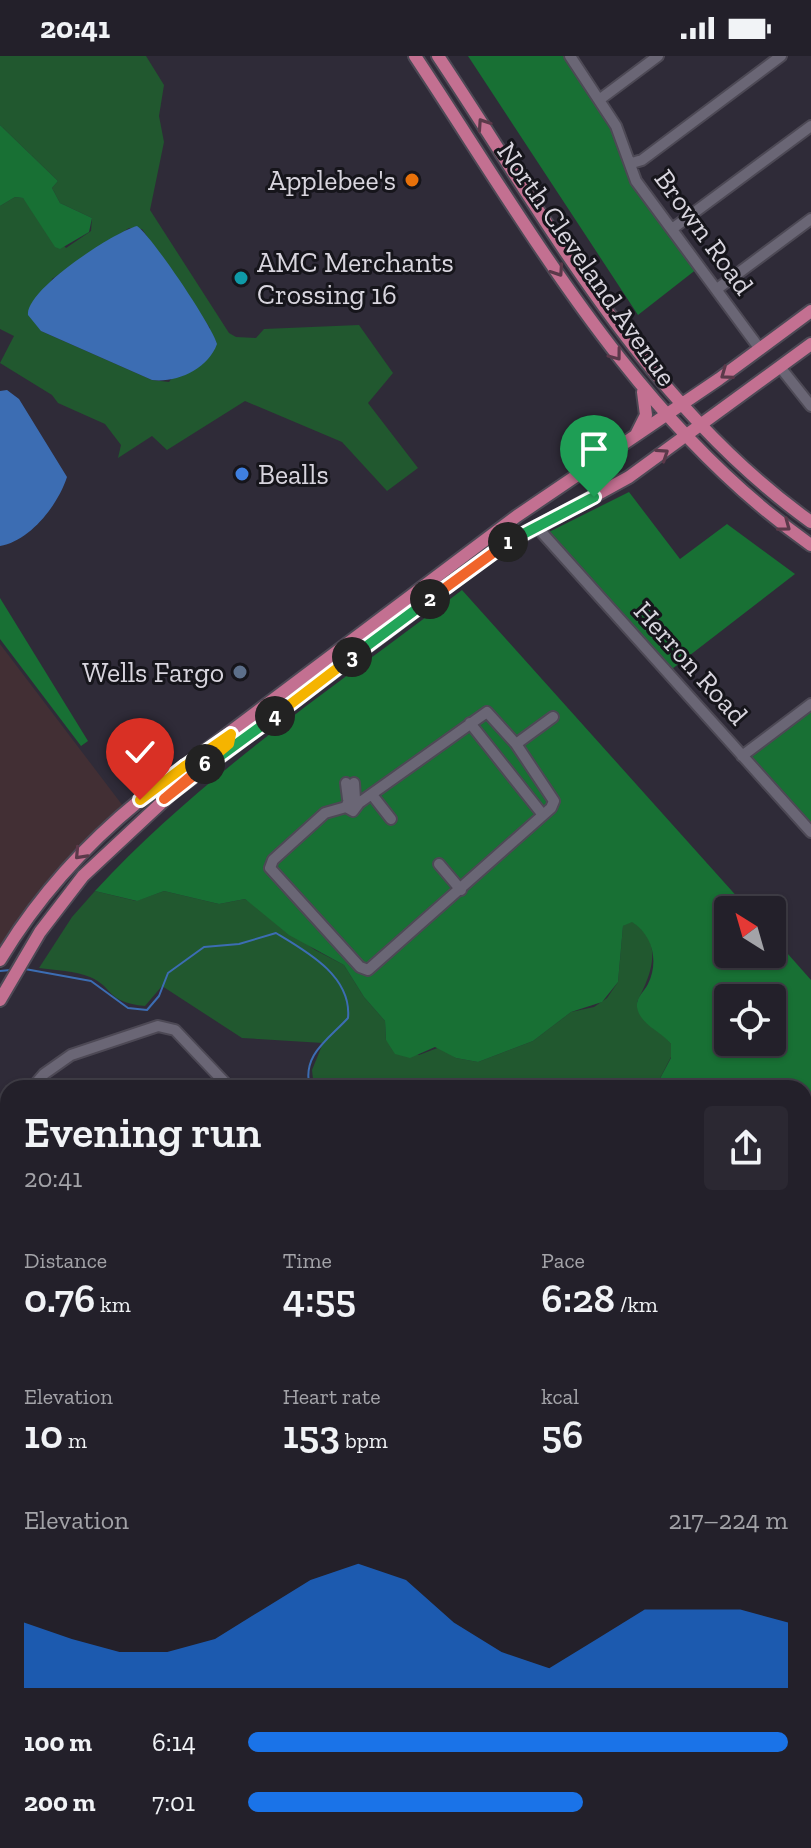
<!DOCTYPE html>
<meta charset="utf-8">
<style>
body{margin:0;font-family:"Zilla Slab",serif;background:#2b2832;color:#f1f3f6;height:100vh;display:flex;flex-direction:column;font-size:30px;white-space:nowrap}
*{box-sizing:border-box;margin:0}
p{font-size:26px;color:#a3a3a8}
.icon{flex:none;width:44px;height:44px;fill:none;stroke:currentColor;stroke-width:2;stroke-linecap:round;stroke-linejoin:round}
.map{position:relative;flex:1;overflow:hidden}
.sheet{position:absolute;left:0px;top:1024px;width:812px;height:768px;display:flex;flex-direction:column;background:#23202a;border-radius:24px 24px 0 0;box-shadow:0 2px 6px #0004,0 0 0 2px #403e47}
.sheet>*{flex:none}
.needle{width:52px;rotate:323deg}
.tools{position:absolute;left:714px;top:840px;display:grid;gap:16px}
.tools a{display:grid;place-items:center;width:72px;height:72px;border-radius:8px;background:#23202a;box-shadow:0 2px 6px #0004,0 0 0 2px #403e47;font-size:40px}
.pin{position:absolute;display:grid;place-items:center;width:68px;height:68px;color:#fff;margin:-82px -34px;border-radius:50% 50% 50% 0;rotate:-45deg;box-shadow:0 0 8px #0007}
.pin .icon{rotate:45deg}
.km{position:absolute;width:40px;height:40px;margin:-20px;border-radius:50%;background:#222;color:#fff;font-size:22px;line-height:40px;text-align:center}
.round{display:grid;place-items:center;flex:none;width:84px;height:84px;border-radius:8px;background:#2b2832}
.head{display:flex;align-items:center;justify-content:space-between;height:136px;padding:0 24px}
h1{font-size:44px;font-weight:600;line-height:60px}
.figures{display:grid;grid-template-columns:repeat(3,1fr);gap:12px;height:136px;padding:8px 24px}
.figures div{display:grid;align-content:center}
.figures b{font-size:40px;font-weight:600}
.figures small{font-size:22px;font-weight:400}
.figures p{font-size:22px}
.chart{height:224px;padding:16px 24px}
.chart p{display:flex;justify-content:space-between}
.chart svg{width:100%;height:144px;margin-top:8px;fill:#1a73e8;opacity:.7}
ul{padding:0 24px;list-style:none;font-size:26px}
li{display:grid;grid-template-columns:128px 96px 1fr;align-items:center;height:60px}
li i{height:20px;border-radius:10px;background:#1a73e8}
.status{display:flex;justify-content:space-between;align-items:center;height:56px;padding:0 40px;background:#23202a;direction:ltr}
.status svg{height:22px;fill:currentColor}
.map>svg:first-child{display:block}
.industrial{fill:#422f34}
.green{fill:#21582f;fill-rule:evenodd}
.forest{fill:#187034;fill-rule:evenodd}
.water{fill:#3c6db3}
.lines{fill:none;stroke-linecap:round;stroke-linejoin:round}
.stream{stroke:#3c6db3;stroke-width:2}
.minor-casing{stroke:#4d4955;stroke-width:14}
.major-casing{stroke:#4d4955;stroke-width:16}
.minor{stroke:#6a6675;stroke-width:10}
.major{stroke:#c37091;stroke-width:12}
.oneway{stroke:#5b394a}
.split-1-casing{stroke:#fff;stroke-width:16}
.split-2-casing{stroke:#fff;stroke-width:16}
.split-3-casing{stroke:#fff;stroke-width:16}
.split-4-casing{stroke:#fff;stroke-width:16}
.split-5-casing{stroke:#fff;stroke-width:16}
.split-6-casing{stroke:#fff;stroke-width:16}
.split-7-casing{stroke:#fff;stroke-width:16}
.split-8-casing{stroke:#fff;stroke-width:16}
.split-1{stroke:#22a559;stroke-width:10}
.split-2{stroke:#f0652b;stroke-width:10}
.split-3{stroke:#22a559;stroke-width:10}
.split-4{stroke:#f5b400;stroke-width:10}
.split-5{stroke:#22a559;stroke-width:10}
.split-6{stroke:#f0652b;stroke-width:10}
.split-7{stroke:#f5b400;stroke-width:10}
.split-8{stroke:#f5b400;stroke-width:10}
.food-dot{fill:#e8710a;stroke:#16151b;stroke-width:3}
.culture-dot{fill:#0f9aa8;stroke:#16151b;stroke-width:3}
.shop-dot{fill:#3f7fe0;stroke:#16151b;stroke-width:3}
.service-dot{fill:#5c6f8a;stroke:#16151b;stroke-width:3}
.labels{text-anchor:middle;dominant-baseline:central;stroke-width:6;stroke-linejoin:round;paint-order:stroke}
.poi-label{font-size:28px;fill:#d8d5de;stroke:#16151b;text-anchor:end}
.street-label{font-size:28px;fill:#d8d5de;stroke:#16151b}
</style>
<div class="status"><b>20:41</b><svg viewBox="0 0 49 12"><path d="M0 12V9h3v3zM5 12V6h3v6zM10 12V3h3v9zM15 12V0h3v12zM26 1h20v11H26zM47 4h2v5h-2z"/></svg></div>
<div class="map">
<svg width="811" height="1792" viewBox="0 0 811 1792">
<rect width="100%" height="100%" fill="#2f2b38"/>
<!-- industrial -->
<path class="industrial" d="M0,588L123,750L98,773L0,894Z"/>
<!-- green -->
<path class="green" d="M0,0H146L164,29L159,60L164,86L150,154L229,277L236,281L256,282L264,273L359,269L393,317L368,347L418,412L387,435L342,386L245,345L167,394L152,380L118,402L121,389L105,368L58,347L52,339L0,307L14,280L0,273V150L15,141L23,142L66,192L91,175L92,162L60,147L52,132L58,125L0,69ZM129,172L142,173L210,272L169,326L152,324L41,275L52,223Z
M95,835L136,845L164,835L219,848L245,843L315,894L344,909L364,941L385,965L386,984L419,999L440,991L456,1002L478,1006L533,985L571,956L594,951L607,942L618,926L623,870L632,865C665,886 651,919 637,946L671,988V1001L655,1032H314L312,1014L323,987L242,982L162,930L145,950C105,946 115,932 90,921C75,915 55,914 39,912L72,861Z
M441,1784H535L540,1792H442Z"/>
<!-- forest -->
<path class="forest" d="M468,0H572L615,65L639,123L702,209L638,259Z
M0,69L58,125L52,132L60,147L92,162L89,176L60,193L55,191L23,142L15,141L0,150Z
M629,436L680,503L727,468L795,518L672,613L549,476Z
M462,534L749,854H728V898H772V880L811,924V1085L804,1094V1032H655L671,1002V988C661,975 640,969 637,951C636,941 644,936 648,928C659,906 653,879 632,866L623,870L618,926L602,946L571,956L533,985L478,1006L456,1002L435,991L410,1002L395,998L386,984L385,965L364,941L344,909L289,879L245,843L219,848L164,835L137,845L95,835C202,719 337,629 462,534ZM728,942H772V986H728Z
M0,542L88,685L81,690L0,583Z
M811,646V770L742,697Z
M811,1124V1337L804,1330V1130Z
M0,1219L8,1228V1378L0,1385Z
M804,1498L811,1501V1647L804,1638Z
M8,1650V1703H0V1651Z
M27,1784H260L263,1787L257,1792H20Z"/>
<!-- water -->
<path class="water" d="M137,170C151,179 213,271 217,288C208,313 177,327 152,324L41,275L28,259C25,234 114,176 137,170Z
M7,334L19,343L67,421C58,449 30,485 0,490V335Z"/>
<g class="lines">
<!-- stream -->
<path class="stream" d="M25,913L91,925L128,952L147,954L159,940L168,917L204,891L239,888L276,877C306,895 352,920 348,962C329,983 301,999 310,1032
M0,915L11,914
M0,1676L8,1677"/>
<defs>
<path id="minor" d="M570,0L616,70L636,125L760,293
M599,44L658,0
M632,107L642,104L781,0
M672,173L811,70
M717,233L811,163
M780,311L811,350
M536,470L811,776
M470,667L543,759
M516,688L553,661
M742,700L811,648
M346,727L348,743
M354,727L355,743
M373,740L391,763
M346,751L350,742L359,747L353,755L346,751L325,757L273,804L270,812L360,911L368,914L551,752L554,745L516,688L487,656L359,747
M439,808L461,834
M32,1032L44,1018L71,999L158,970L175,974L230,1032
M0,1082L8,1065
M0,1161L8,1170
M0,1214L8,1223
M0,1455L8,1448
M0,1569L8,1578
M804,1640L811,1635
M804,1766L811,1761
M704,1784L714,1792
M274,1792L284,1784
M400,1792L402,1784
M769,1792L780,1784"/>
<path id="major" d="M415,0C531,175 636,366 811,489
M438,0C548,165 646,348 811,466
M636,379L646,359L643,336
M0,904C37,842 85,789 140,744L517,460L719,323L811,255
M0,944L40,876L83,820L173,736L496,494L629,421L811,288"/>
</defs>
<!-- minor casing -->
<use href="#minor" class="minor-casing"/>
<!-- major casing -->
<use href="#major" class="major-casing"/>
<!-- minor -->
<use href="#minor" class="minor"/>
<!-- major -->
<use href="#major" class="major"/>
</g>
<!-- one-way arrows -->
<defs><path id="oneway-chevron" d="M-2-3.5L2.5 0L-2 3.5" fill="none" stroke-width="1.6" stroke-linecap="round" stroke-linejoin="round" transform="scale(2)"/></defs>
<g class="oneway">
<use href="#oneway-chevron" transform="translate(483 68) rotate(-124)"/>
<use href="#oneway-chevron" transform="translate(558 215) rotate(56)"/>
<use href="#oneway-chevron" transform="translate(616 299) rotate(53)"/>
<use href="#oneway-chevron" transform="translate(726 318) rotate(144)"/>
<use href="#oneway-chevron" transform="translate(663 398) rotate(-34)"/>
<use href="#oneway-chevron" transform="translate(785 470) rotate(37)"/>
<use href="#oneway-chevron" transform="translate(80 798) rotate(133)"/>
</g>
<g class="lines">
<defs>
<path id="split-1" d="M508,486L594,441"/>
<path id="split-2" d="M430,543L508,486"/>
<path id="split-3" d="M352,601L430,543"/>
<path id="split-4" d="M275,660L352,601"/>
<path id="split-5" d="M197,717L275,660"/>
<path id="split-6" d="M197,717L164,743L205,708"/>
<path id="split-7" d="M185,710L231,678L229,688L205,708"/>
<path id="split-8" d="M140,744L185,710"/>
</defs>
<!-- split-1 casing -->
<use href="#split-1" class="split-1-casing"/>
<!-- split-2 casing -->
<use href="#split-2" class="split-2-casing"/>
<!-- split-3 casing -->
<use href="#split-3" class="split-3-casing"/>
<!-- split-4 casing -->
<use href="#split-4" class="split-4-casing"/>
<!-- split-5 casing -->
<use href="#split-5" class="split-5-casing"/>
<!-- split-6 casing -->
<use href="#split-6" class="split-6-casing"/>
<!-- split-7 casing -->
<use href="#split-7" class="split-7-casing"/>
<!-- split-8 casing -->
<use href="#split-8" class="split-8-casing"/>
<!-- split-1 -->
<use href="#split-1" class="split-1"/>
<!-- split-2 -->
<use href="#split-2" class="split-2"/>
<!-- split-3 -->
<use href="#split-3" class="split-3"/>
<!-- split-4 -->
<use href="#split-4" class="split-4"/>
<!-- split-5 -->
<use href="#split-5" class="split-5"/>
<!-- split-6 -->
<use href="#split-6" class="split-6"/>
<!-- split-7 -->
<use href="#split-7" class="split-7"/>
<!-- split-8 -->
<use href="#split-8" class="split-8"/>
</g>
<!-- markers -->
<circle class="food-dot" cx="412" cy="124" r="8"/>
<circle class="culture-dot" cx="241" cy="222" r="8"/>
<circle class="shop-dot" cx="242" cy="418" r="8"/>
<circle class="service-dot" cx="240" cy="616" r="8"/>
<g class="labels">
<!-- poi labels -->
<g class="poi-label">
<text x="396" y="124">Applebee's</text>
<text x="257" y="206" text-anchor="start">AMC Merchants<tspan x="257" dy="32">Crossing 16</tspan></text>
<text x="258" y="418" text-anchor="start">Bealls</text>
<text x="224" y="616">Wells Fargo</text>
</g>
<!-- street labels -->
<g class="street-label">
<text transform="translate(704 176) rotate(54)">Brown Road</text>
<text transform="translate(587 208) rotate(55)">North Cleveland Avenue</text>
<text transform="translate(691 607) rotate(48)">Herron Road</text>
</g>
</g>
</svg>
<div class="tools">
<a><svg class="needle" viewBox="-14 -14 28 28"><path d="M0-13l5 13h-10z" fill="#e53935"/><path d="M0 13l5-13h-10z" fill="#a3a3a8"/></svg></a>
<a><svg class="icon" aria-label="locate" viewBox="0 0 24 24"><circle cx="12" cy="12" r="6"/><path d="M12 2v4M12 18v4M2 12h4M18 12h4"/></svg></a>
</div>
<div class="pin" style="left:594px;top:441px;background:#1e9e55"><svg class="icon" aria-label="arrive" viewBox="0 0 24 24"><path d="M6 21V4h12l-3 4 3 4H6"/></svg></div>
<div class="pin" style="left:140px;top:744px;background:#d93025"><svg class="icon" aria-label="check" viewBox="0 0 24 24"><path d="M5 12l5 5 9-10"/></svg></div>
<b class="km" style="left:508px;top:486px">1</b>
<b class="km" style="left:430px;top:543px">2</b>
<b class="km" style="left:352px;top:601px">3</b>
<b class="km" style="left:275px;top:660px">4</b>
<b class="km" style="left:205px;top:708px">6</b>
<section class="sheet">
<div class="head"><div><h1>Evening run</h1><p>20:41</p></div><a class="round"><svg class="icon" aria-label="share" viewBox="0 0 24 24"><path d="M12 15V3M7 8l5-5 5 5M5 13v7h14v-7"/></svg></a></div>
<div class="figures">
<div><p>Distance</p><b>0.76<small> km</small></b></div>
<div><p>Time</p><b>4:55</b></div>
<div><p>Pace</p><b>6:28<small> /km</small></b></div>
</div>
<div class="figures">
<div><p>Elevation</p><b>10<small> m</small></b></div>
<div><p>Heart rate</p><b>153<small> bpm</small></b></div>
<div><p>kcal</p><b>56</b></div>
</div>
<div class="chart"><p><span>Elevation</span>217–224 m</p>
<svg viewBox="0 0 160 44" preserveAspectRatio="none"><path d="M0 44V24L10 29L20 33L30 33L40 29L50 20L60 11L70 6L80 11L90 24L100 33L110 38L120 29L130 20L140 20L150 20L160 24V44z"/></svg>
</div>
<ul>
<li><b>100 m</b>6:14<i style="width:100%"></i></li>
<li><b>200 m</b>7:01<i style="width:62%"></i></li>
</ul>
</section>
</div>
